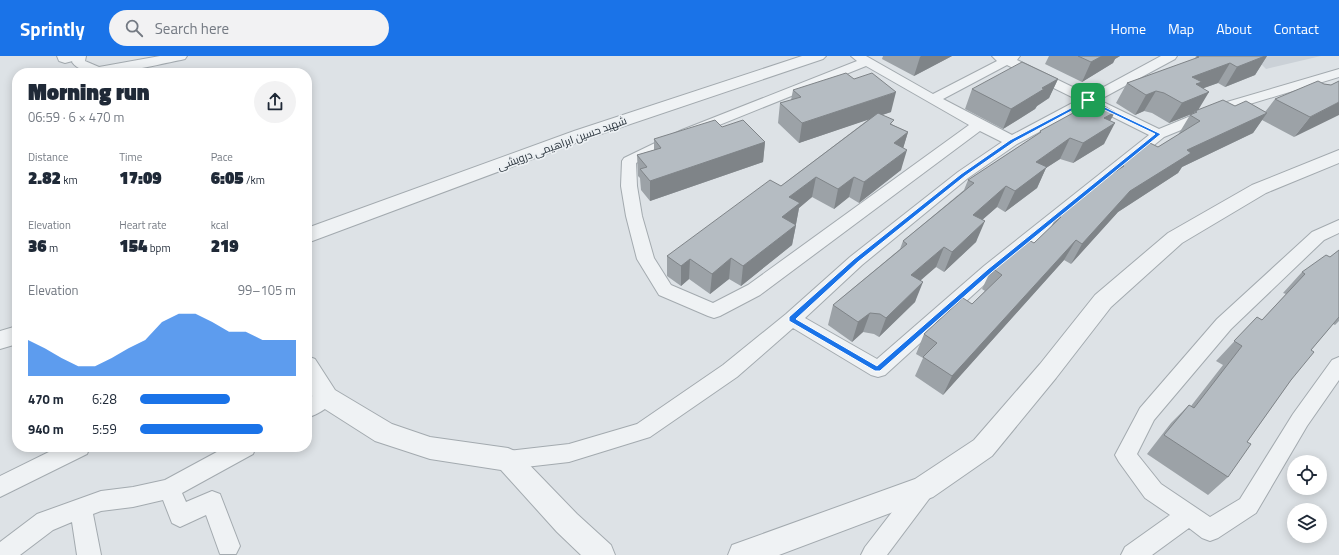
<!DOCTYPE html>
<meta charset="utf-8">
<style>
body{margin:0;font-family:"Titillium Web",Cairo,sans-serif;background:#f2f2f3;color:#1f2937;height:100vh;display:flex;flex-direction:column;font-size:15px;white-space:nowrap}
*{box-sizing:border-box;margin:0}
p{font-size:13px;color:#747a83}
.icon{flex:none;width:22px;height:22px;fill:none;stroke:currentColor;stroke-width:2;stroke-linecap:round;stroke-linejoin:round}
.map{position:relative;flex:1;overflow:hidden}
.side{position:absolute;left:12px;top:12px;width:300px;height:384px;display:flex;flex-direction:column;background:#fff;border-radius:16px;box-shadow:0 2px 10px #0003}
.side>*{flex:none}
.tools{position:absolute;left:1287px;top:399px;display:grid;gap:8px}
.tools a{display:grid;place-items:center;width:40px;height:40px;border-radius:50%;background:#fff;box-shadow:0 2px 10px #0003;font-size:20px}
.pin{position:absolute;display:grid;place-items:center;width:34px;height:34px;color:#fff;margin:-17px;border-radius:8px;box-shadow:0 2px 6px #0006}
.round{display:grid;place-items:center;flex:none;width:42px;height:42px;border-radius:21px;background:#f2f2f3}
.headline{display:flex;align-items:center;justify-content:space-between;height:68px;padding:0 16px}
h1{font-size:22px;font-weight:800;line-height:30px}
.figures{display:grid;grid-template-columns:repeat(3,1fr);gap:6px;height:68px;padding:4px 16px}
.figures div{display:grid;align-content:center}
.figures b{font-size:17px;font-weight:800}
.figures small{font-size:11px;font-weight:400}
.figures p{font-size:11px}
.chart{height:112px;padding:8px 16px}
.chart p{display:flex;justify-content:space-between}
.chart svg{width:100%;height:72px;margin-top:4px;fill:#1a73e8;opacity:.7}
ul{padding:0 16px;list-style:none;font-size:13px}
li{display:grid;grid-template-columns:64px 48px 1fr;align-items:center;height:30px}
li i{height:10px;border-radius:5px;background:#1a73e8}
header{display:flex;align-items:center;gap:24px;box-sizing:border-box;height:56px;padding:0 20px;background:#1a73e8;color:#fff}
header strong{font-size:19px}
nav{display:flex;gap:22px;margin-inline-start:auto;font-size:14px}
.search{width:280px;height:36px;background:#f2f2f3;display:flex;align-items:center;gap:10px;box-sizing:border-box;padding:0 14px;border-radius:22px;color:#747a83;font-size:15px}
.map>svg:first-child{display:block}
.built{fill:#cbd1d7}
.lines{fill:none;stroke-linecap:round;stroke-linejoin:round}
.minor-casing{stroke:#a3aaaf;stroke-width:2}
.tertiary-casing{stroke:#a3aaaf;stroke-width:2}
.minor{fill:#eff2f4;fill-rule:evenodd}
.tertiary{fill:#eff2f4;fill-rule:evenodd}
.wall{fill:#9ca2a7}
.shaded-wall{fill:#7f8488}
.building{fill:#b5bcc2;stroke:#7f8488}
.route{fill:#1a73e8;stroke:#fff;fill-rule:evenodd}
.labels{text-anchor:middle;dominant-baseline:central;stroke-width:3.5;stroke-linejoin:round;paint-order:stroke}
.street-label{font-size:11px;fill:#28323b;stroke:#ecf0f3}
</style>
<header>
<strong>Sprintly</strong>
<div class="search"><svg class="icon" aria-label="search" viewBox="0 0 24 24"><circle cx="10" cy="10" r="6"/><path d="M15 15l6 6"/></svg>Search here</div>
<nav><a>Home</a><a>Map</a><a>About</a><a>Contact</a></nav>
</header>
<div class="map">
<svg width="1339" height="499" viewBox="0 0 1339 499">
<rect width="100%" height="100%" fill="#dde2e6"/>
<!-- built -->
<path class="built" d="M1253,0H1321L1266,13Z"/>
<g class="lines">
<defs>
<path id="minor" d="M74,0H86L85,5L99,11L160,0H187L185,3L181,4C157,8 87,29 72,6Z
M851,0H866L933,38L997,5L992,0H1020L1017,4L1089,39L1161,0H1177L1175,3L1099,44L1159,73L1220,48L1339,13V21L1230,54L1164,81L996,218L885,319L878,321L871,319L793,272L737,321L650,381L569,406L508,413L500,411L497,404L500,397L508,395L569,388L637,368L723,309L786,258L850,201L958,116L1002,86L980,75L760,239L720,260L714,262L708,260L659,239L637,203L626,160L621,130L622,105L624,102L682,74L857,5ZM1007,9L1078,44L1012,79L943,43ZM866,10L969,69L748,229L713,247L671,229L654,202L642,160L637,130L636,107L692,80ZM1089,49L1149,79L984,210L877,303L805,262L862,209L968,122L1017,88Z
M1339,164V177L1324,184L1231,273L1154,364L1137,398L1161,428L1210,461L1240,443L1293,358L1332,304L1339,301V324L1307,370L1256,457L1218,482L1210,485L1202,482L1189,472L1152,499H1121L1125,491L1170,459L1145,442L1119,406L1115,399L1140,352L1217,263L1312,176Z
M326,333L333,335L336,341C331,351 318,358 307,362V343Z
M59,391H90L87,398L0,441V420Z
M226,391H256L253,398L182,437L186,446L212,435L220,438L240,490L236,498H220L206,459L180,471L172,467L163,444L133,451L101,455L93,458L101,499H77L72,466L53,474L20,499H0V486L37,458L101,435L133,431L165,424Z
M924,422L932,425L935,432L932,439L887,499H861L865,491L916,425Z"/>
<path id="tertiary" d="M57,0H83L80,3L65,7L59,5Z
M802,0H826L823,3L586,83L307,187V172L574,75Z
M1339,94V107L1266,137L1182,187L1111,251L1056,322L992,400L933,441L779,499H728L732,489L915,423L974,384L1040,308L1095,239L1168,177L1252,129Z
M17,270V288L0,293V275Z
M307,300L315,303L335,334L392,368L430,381L508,392L517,396L577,458L611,489L615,499H581L557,476L501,414L430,403L375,385L317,348L307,331Z"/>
</defs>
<!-- minor casing -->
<use href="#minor" class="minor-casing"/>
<!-- tertiary casing -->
<use href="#tertiary" class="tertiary-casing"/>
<!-- minor -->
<use href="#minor" class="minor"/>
<!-- tertiary -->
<use href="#tertiary" class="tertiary"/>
</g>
<!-- wall -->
<path class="wall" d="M883,0H952L914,20L882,3Z
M1049,0H1120L1115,3L1113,7L1082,26L1045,8Z
M1196,0H1267L1255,19L1225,31L1218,27L1203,32L1198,54L1235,50L1265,56L1275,43L1324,28L1331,29L1339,25L1294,81L1262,64L1253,77L1182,111L1178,117L1118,156L1071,208L1064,204L943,339L915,320L923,302L916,298L924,278L972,248L985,235L982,233L992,212L1034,187L1051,171L1057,159L1116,115L1120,108L1158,91L1178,79L1190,59L1194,57L1169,67L1152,57L1144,55L1135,59L1116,47L1127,27L1195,3Z
M1058,23L1049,42L1037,50L1035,53L1003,73L965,53L972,33Z
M793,34L891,56L882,59L893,69L908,76L903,92L901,114L859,147L849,141L834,153L812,141L799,152L796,168L795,169H796L792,189L741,230L729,223L710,238L689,223L681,230L667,220V200L781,130L869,63L799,87L778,67L780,47L791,44Z
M1115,56L1110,65L1104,88L1073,107L1060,103L1046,112L1037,132L1005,156L997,151L982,164L976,186L944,216L936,211L920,224L915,246L879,281L874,278L863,276L852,286L828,269L833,249L900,193L903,185L964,134L968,124L1038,78L1040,75Z
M722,71L765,86L763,106L650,145L641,134L640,122L638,120L637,99L654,94V83Z
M1339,194V265L1335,269L1333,268L1311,294L1291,324L1247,386L1228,421L1208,439L1147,398L1171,367L1189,349L1191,350L1223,309L1216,305L1257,261L1262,264L1286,238L1283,237L1302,216L1330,201Z"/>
<!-- shaded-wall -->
<path class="shaded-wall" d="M921,0H952L914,20L920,1Z
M1102,0H1120L1115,3L1113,7L1082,26L1091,6Z
M1265,0H1267L1255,19L1225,31L1237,11Z
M1230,7L1218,27L1196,35L1209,36L1197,56L1195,55L1194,57L1169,67L1182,47L1192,21Z
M1058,23L1049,42L1037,50L1035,53L1003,73L1011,53L1042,32Z
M1156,35L1144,55L1135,59L1146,39Z
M896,36L891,56L799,87L802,67Z
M1339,46V59L1294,81L1310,61Z
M1115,56L1106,72L1115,67L1104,88L1073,107L1083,87L1104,62Z
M1267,57L1253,77L1182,111L1178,117L1118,156L1071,208L1082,188L1130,135L1187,94Z
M908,76L902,96L894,87Z
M1070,82L1060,103L1046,112L1037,132L1005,156L1015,135L1036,106Z
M765,86L763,106L650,145V125Z
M907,94L901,114L859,147L864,126Z
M816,121L812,141L799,152L796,168L779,181L782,161L789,141Z
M854,121L849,141L834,153L838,133Z
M1006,130L997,151L965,179L973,159Z
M985,165L976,186L944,216L952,196Z
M796,169L792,189L741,230L743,210Z
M1076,184L1064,204L943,339L952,320Z
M944,191L936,211L904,239L911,219Z
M731,202L729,223L710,238L712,218Z
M690,203L689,223L681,230V210Z
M923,226L915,246L879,281L886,262Z
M870,257L863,276L852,286L858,266Z"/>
<!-- building -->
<path class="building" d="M1078,0H1102L1091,6Z
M1197,0H1265L1237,11L1230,7L1192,21L1202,26L1196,28L1209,36L1182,47L1164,37L1156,35L1146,39L1127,27L1199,1Z
M1022,6L1058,23L1042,32L1044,33L1011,53L972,33Z
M846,17L854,23L872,17L896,36L802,67L780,47L801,41L793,34Z
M1318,25L1324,28L1331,29L1339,25V46L1310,61L1275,43Z
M1223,44L1235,50L1246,45L1267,57L1187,94L1191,97L1130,135L1082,188L1076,184L952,320L923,301L937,287L924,278L963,242L972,248L1002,219L992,212L1027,183L1034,187L1061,161L1057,159L1094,129L1124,110L1120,108L1148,86L1158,91L1200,65L1190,59L1197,56L1195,55Z
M1095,45L1115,56L1104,62L1115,67L1083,87L1070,82L1036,106L1047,111L1015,135L1006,130L973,159L985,165L952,196L944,191L911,219L923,226L886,262L880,258L870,257L858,266L833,249L907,188L903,185L974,127L968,124L1041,76L1040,75Z
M878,57L894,64L890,68L908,76L894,87L907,94L864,126L854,121L838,133L816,121L789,141L800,147L782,161L796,169L743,210L731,202L712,218L690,203L681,210L667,200L770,124L781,130Z
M715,64L722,71L743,64L765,86L650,125L640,113L647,111L637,99L661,92L654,83Z
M1339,194V261L1311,294L1314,296L1291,324L1247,386L1251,388L1228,421L1164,379L1189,349L1194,352L1242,290L1234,285L1257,261L1262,264L1305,218L1302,216L1326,199L1330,201Z"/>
<!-- route -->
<path class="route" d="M1088,43L1161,78L992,216L880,315H875L789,265V261L854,203L961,118L1010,84ZM1088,46L1155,78L988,213L877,310L796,263L858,206L965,120L1014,86Z"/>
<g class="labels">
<!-- street labels -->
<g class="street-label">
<text transform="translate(562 87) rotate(-20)">شهید حسین ابراهیمی درویشی</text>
</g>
</g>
</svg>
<div class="tools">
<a><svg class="icon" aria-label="locate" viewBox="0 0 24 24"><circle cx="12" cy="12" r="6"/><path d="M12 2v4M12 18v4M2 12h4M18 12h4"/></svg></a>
<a><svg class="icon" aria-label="layers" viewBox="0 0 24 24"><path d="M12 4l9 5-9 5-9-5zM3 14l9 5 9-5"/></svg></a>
</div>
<div class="pin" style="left:1088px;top:44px;background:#1e9e55"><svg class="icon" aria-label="arrive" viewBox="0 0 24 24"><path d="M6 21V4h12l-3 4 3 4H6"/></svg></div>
<section class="side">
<div class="headline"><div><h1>Morning run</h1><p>06:59 · 6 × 470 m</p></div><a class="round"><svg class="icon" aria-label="share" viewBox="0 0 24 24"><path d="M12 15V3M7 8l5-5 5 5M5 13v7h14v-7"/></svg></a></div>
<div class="figures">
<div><p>Distance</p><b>2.82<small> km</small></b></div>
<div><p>Time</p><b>17:09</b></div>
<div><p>Pace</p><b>6:05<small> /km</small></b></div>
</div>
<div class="figures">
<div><p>Elevation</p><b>36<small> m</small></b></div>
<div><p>Heart rate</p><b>154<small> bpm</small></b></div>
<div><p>kcal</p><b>219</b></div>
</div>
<div class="chart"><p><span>Elevation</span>99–105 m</p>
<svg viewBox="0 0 160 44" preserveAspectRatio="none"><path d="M0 44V22L10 27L20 33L30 38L40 38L50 33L60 27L70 22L80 11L90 6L100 6L110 11L120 17L130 17L140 22L150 22L160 22V44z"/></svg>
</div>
<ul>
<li><b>470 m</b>6:28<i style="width:58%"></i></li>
<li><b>940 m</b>5:59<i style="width:79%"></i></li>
</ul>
</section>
</div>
